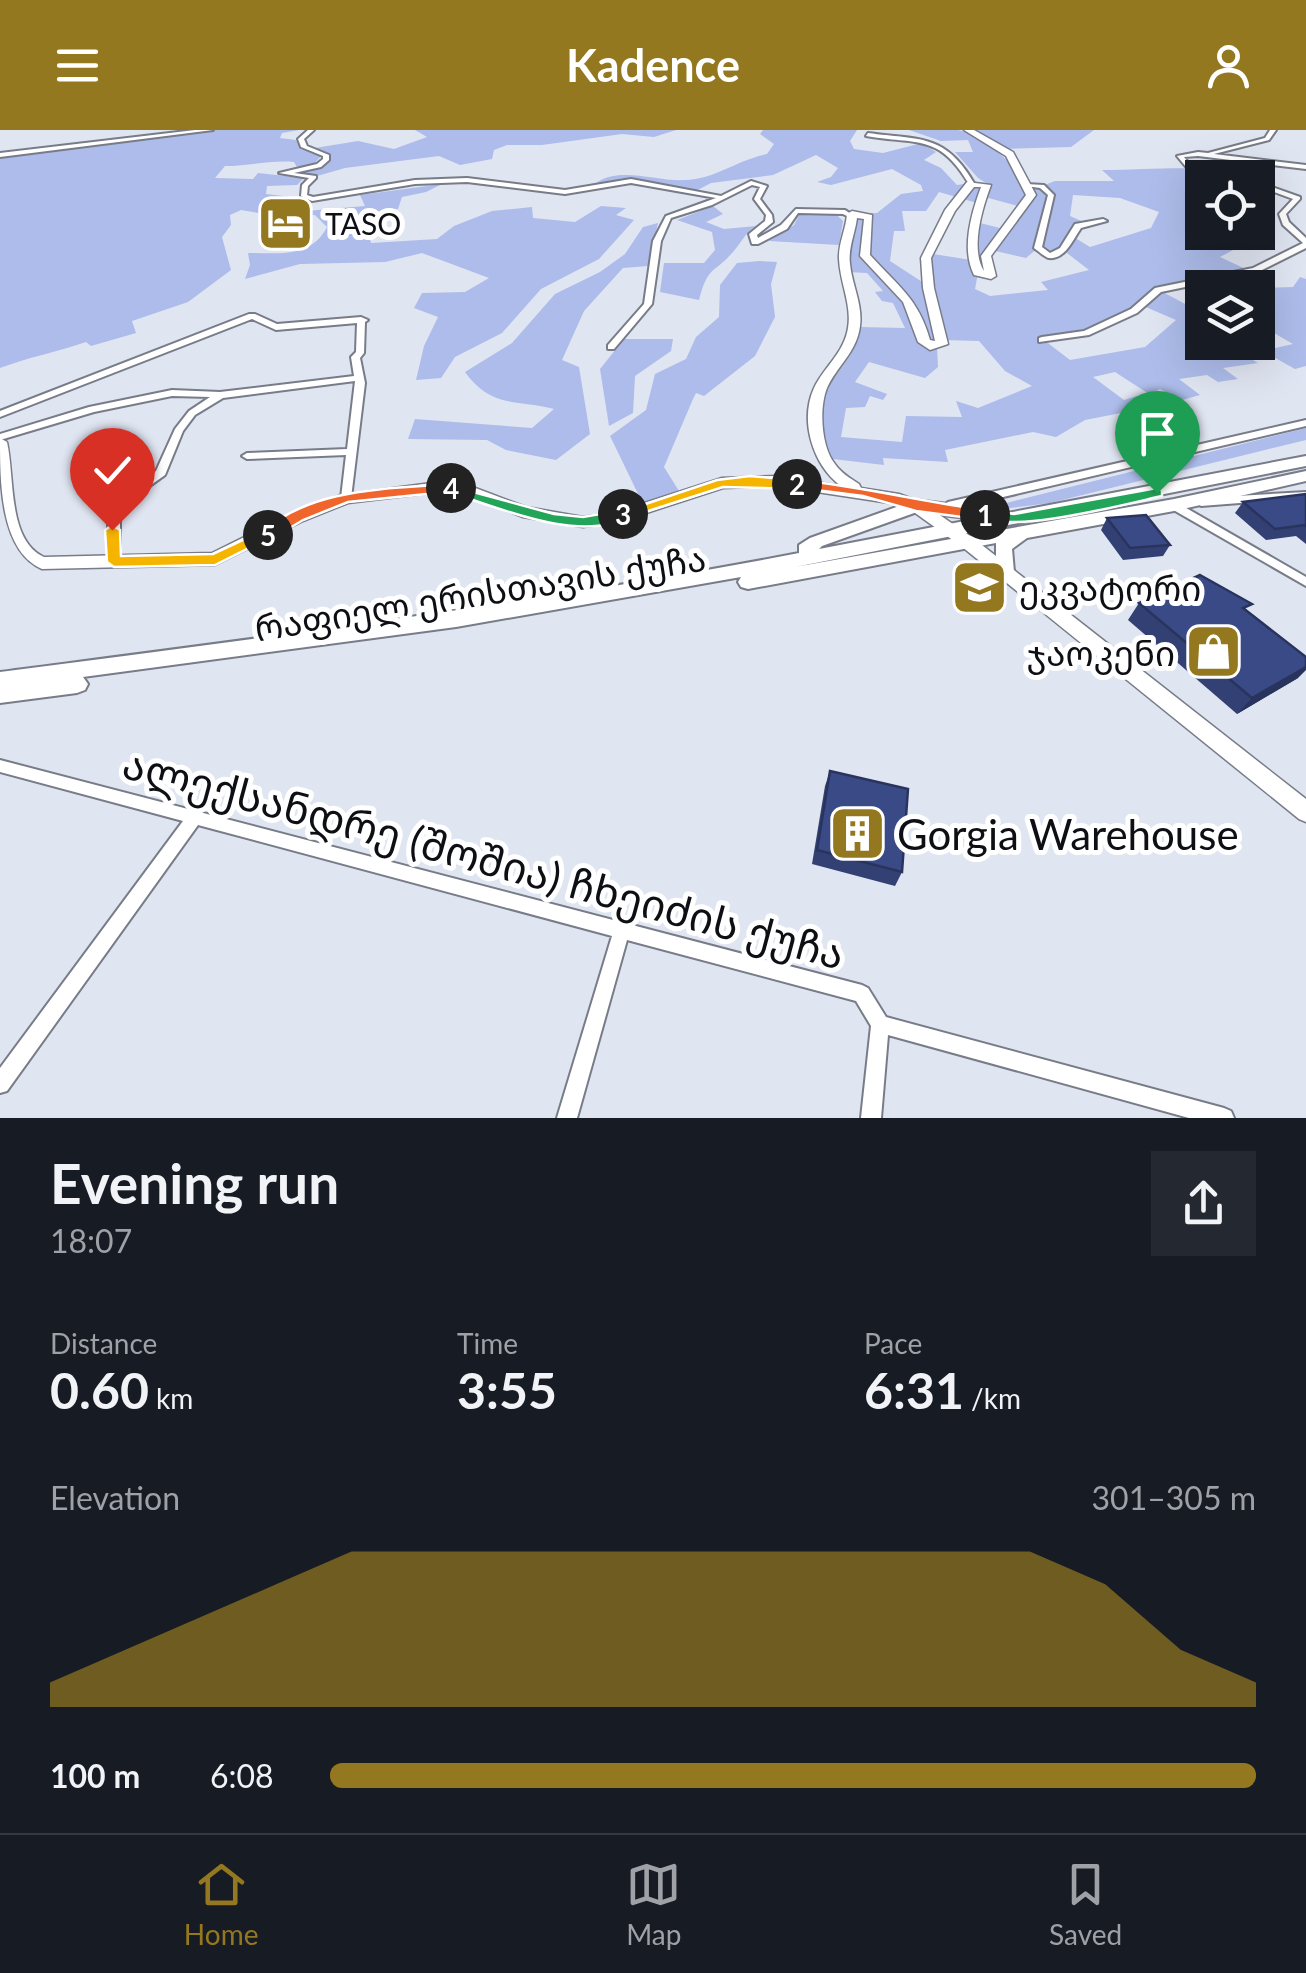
<!DOCTYPE html>
<meta charset="utf-8">
<style>
body{margin:0;font-family:Lato,"Noto Sans Georgian",sans-serif;background:#242831;color:#f1f3f6;height:100vh;display:flex;flex-direction:column;font-size:38px;white-space:nowrap}
*{box-sizing:border-box;margin:0}
p{font-size:32px;color:#9ea1a6}
.icon{flex:none;width:55px;height:55px;fill:none;stroke:currentColor;stroke-width:2;stroke-linecap:round;stroke-linejoin:round}
.map{position:relative;height:988px;overflow:hidden}
.drawer{display:flex;flex-direction:column;background:#171b24;flex:1}
.drawer>*{flex:none}
.buttons{position:absolute;left:1185px;top:30px;display:grid;gap:20px}
.buttons a{display:grid;place-items:center;width:90px;height:90px;border-radius:0px;background:#171b24;box-shadow:0 10px 40px #0002;font-size:50px}
.pin{position:absolute;display:grid;place-items:center;width:85px;height:85px;color:#fff;margin:-102px -42px;border-radius:50% 50% 50% 0;rotate:-45deg;box-shadow:0 0 10px #0007}
.pin .icon{rotate:45deg}
.km{position:absolute;width:50px;height:50px;margin:-25px;border-radius:50%;background:#222;color:#fff;font-size:28px;line-height:50px;text-align:center}
.round{display:grid;place-items:center;flex:none;width:105px;height:105px;border-radius:0px;background:#242831}
.head{display:flex;align-items:center;justify-content:space-between;height:170px;padding:0 50px}
h1{font-size:55px;font-weight:700;line-height:75px}
.figures{display:grid;grid-template-columns:repeat(3,1fr);gap:15px;height:170px;padding:10px 50px}
.figures div{display:grid;align-content:center}
.figures b{font-size:50px;font-weight:700}
.figures small{font-size:28px;font-weight:400}
.figures p{font-size:28px}
.chart{height:280px;padding:20px 50px}
.chart p{display:flex;justify-content:space-between}
.chart svg{width:100%;height:180px;margin-top:10px;fill:#94781f;opacity:.7}
ul{padding:0 50px;list-style:none;font-size:32px}
li{display:grid;grid-template-columns:160px 120px 1fr;align-items:center;height:75px}
li i{height:25px;border-radius:12px;background:#94781f}
header{display:flex;justify-content:space-between;align-items:center;height:130px;padding:0 50px;background:#94781f;color:#fff;font-size:45px;font-weight:700}
.menu{display:flex;justify-content:space-around;align-items:center;height:140px;border-top:2px solid #363941;background:#171b24;font-size:28px;color:#9ea1a6}
.menu a{display:grid;justify-items:center;gap:5px}
.menu .current{color:#94781f}
.map>svg:first-child{display:block}
.green{fill:#adbcea;fill-rule:evenodd}
.lines{fill:none;stroke-linecap:round;stroke-linejoin:round}
.street-casing{stroke:#787c88;stroke-width:4}
.secondary-casing{stroke:#787c88;stroke-width:3}
.primary-casing{stroke:#787c88;stroke-width:4}
.street{fill:#fff;fill-rule:evenodd}
.secondary{fill:#fff;fill-rule:evenodd}
.primary{fill:#fff;fill-rule:evenodd}
.wall{fill:#324073}
.shaded-wall{fill:#29345e}
.building{fill:#3a4a86;stroke:#29345e;stroke-width:2.5}
.split-1{fill:#22a559;stroke:#fff;stroke-width:2.5}
.split-2{fill:#f0652b;stroke:#fff;stroke-width:2.5}
.split-3{fill:#f5b400;stroke:#fff;stroke-width:2.5}
.split-4{fill:#22a559;stroke:#fff;stroke-width:2.5}
.split-5{fill:#f0652b;stroke:#fff;stroke-width:2.5}
.split-6{fill:#f5b400;stroke:#fff;stroke-width:2.5}
.labels{text-anchor:middle;dominant-baseline:central;stroke-width:10;stroke-linejoin:round;paint-order:stroke}
.far-poi-label{font-size:30px;fill:#0e0f14;stroke:#fff;text-anchor:start}
.poi-label{font-size:35px;fill:#0e0f14;stroke:#fff;text-anchor:start}
.street-label{font-size:35px;fill:#0e0f14;stroke:#fff}
.near-poi-label{font-size:42px;fill:#0e0f14;stroke:#fff;text-anchor:start}
.near-street-label{font-size:42px;fill:#0e0f14;stroke:#fff}
</style>
<header><svg class="icon" aria-label="menu" viewBox="0 0 24 24"><path d="M4 6h16M4 12h16M4 18h16"/></svg>Kadence<svg class="icon" aria-label="person" viewBox="0 0 24 24"><circle cx="12" cy="8" r="4"/><path d="M4 21q1-7 8-7t8 7"/></svg></header>
<div class="map">
<svg width="1306" height="988" viewBox="0 0 1306 988">
<rect width="100%" height="100%" fill="#e0e5f2"/>
<!-- green -->
<path class="green" d="M213,0H299L282,3L280,8L296,10L300,19L321,26L313,35L297,37L294,32C270,30 249,36 225,36L215,48L253,49L258,43L304,48L297,55L267,56L266,64L292,67L294,82L365,76L360,65L442,54L426,62L402,67L398,79L377,83L366,95L371,113L437,109L454,96L492,81L532,77L533,88L575,92L601,76L626,78L616,85L634,90L599,129L541,159L502,203L455,227L441,248L416,250L424,216L438,187L414,178L422,163L465,162L489,148L422,123L385,132L300,134L245,149L250,135L248,123C280,123 311,128 327,97L315,85L288,88L241,80L230,85L231,95L222,107L231,140L188,172L132,191L136,203L91,216L86,212C57,222 29,227 0,238V25Z
M415,0H676L654,7L622,4L542,15H507L494,20L492,29L460,35L439,26L345,38L317,46L291,44L324,35L331,28L315,18L358,11L394,19L427,7Z
M763,0H857L850,11L854,19L883,23L922,13L936,22L924,30L941,38L957,55L977,52L991,56L978,48L955,22H973L968,10L941,11L909,0C925,0 943,0 958,0C986,5 1012,35 1029,55L1042,56L1055,51H1114L1102,40C1144,40 1199,35 1238,42L1237,47L1202,48V102L1242,103L1252,110L1220,127L1250,141L1159,160L1202,183V194L1197,195L1202,199V212L1225,213L1258,233L1223,238L1238,249L1218,252L1207,245L1179,249L1200,265L1182,270L1160,259L1149,264L1115,242L1093,247L1124,270L1137,266L1152,277L1085,290L1056,307L1033,302L945,320L948,332L883,328L884,335L833,329C794,256 850,255 859,197L905,198L893,173L882,171L875,162L883,161L867,143L847,142L844,124L856,83H877L901,64L923,61L921,55L892,39L831,55L817,52L831,47L838,38L816,25L773,45L711,53L696,61L625,49L592,56C617,34 655,52 685,50C715,49 737,30 767,24L774,14L760,4ZM939,62L977,73L981,66L1022,77L1004,99L976,92L971,130L927,123L930,157L890,131L894,101H905L902,81H926ZM1073,65L1120,68L1159,82L1151,98L1090,117L1072,106L1086,93L1070,86ZM1038,118L1050,126L1063,120L1089,140L1041,152L1048,160L990,166L975,159L978,143L993,145L986,126L991,120L1026,128ZM1141,175L1176,190L1145,217L1070,230L1044,210L1086,203ZM943,210L979,211L1005,241L1032,256L978,278L956,271L962,287L906,286L902,312L841,307L846,278L865,277L870,266L883,270L887,264L855,252L869,232L925,248L938,237L937,217Z
M968,0H1094L1071,17L1003,19Z
M713,76L723,84L706,92L724,99L756,96C744,104 742,112 733,122C714,144 708,135 699,170L660,162L664,133H704L715,120L712,102L677,90Z
M800,83L836,84L843,91L839,115L769,111L794,95Z
M658,93L648,136L623,138L584,181L562,230L579,237L590,304L556,330L506,320L487,310L408,309L415,289L532,298L554,279C517,269 492,279 465,242L512,213L555,164L600,142L625,124L643,97Z
M759,131L777,132L771,154L775,187L755,226L704,266L696,263L693,269L664,337L679,361L642,372L610,306L646,280L655,244L686,229L696,207L719,187L720,155L737,133Z
M1300,147L1306,149V236L1295,239L1263,221L1293,214L1258,194V158L1293,157Z
M624,209H673L671,221L635,246L633,283L609,296L600,239Z
M1306,298V310L1050,373L995,380L1006,373Z"/>
<g class="lines">
<defs>
<path id="street" d="M195,0H213L0,27V23Z
M308,0H314L304,9L307,16L329,25V30L321,37L294,43L316,46V48L308,56L307,65L313,67L415,50L467,48L565,60L631,49L721,66L751,51L767,56L760,69L772,85L773,92L757,105L758,108L781,95L796,79L845,80L854,86L851,88L843,84L798,83L787,99L758,114H752L749,104L765,91L766,85L754,69L760,57L752,55L712,75L671,88L661,111L652,174L614,219H608V215L644,174L653,111L666,86L716,68L631,53L565,64L467,52L415,54L312,71L301,66L302,55L309,48L279,43L317,34L323,29V26L301,17L298,9Z
M1270,0H1276L1269,10L1214,24L1306,35V39L1198,26L1184,27L1191,36L1231,48H1219L1187,38L1177,26L1198,22L1208,23L1265,8Z
M868,3C919,10 945,3 974,53L969,54C939,3 917,15 866,6Z
M1258,52L1300,67V69L1286,84L1289,92L1306,108V118L1258,142L1161,162L1137,183L1089,205L1039,212V208L1042,207L1084,201L1131,179L1155,158L1253,138L1303,113L1283,95L1279,84L1293,69L1258,56Z
M1026,54L1044,55L1054,65L1042,117L1050,123L1060,118L1075,94L1103,89L1107,91L1081,98C1074,108 1065,130 1049,128C1046,128 1037,120 1034,118L1048,65L1040,58L1026,56Z
M249,184H255L277,194L361,187L368,190L365,192L364,223L360,228L365,253L351,368L346,372L341,368L346,325L247,329L242,326L247,323L347,319L355,251L223,268L195,285L183,301L165,345L130,370L120,386V431L118,434H110L108,431V386L122,366L156,341L175,299L189,281L210,267L172,266L94,282L0,310V304L89,277L172,260L220,262L354,246L351,227L356,222L357,193L276,200L252,189L0,287V281Z
M1306,290V296L948,380L943,376L948,372Z
M1306,362V368L1201,376L1196,372L1201,368Z
M1174,371L1306,447V456L1170,378L1169,375Z
M0,630L862,855L868,858L886,887L1224,978L1231,981L1234,988H1189L888,905L881,988H861L871,896L856,871L627,810L577,988H557L612,806L198,695L7,961L0,963V938L183,691L0,642Z"/>
<path id="secondary" d="M964,0H974L1013,22L1036,65L991,126L996,146L991,149L974,145C961,119 971,84 981,57H974L955,81L931,128L934,158L948,214L930,220L918,212L903,172L860,126L864,89L857,88C855,104 848,118 850,134C852,155 863,175 860,196C857,222 837,236 827,258C819,278 821,317 835,334C841,343 850,348 859,354L861,358L899,364L921,372L973,408L1306,669V692L1299,689L961,416L911,380L896,374L777,356L723,358L619,392L583,397L523,387L463,364L439,362L348,373L303,391L215,435L42,439C0,421 0,352 0,308L7,312C15,347 7,410 44,427L212,423L293,383L341,365L439,352L470,356L526,377L583,387L613,383L722,348L777,346L841,356C813,335 799,291 814,258C824,237 844,223 848,198C852,175 840,153 839,129C838,114 846,99 847,84L852,81L872,85L870,125C898,156 918,168 930,210L935,211L923,158L921,128L945,80L967,52L991,55C982,79 970,119 984,141L981,126L1026,65L1006,26Z"/>
<path id="primary" d="M1306,326V336L795,437L1174,369L1306,341V351L1174,381L1027,408L1012,419L1014,442L1005,449L996,442V413L748,459L741,457L738,452L741,447L456,497L83,547L88,554L85,560L77,563L0,573V542C267,507 534,474 799,423V415L810,408L916,370L988,379L997,385ZM917,382L975,389L819,419L822,416Z"/>
</defs>
<!-- street casing -->
<use href="#street" class="street-casing"/>
<!-- secondary casing -->
<use href="#secondary" class="secondary-casing"/>
<!-- primary casing -->
<use href="#primary" class="primary-casing"/>
<!-- street -->
<use href="#street" class="street"/>
<!-- secondary -->
<use href="#secondary" class="secondary"/>
<!-- primary -->
<use href="#primary" class="primary"/>
</g>
<!-- wall -->
<path class="wall" d="M1306,364V414L1296,406L1266,410L1235,383L1243,372Z
M1107,388L1170,415L1163,426L1123,430L1101,400Z
M1139,473L1298,548L1237,584L1128,490Z
M830,641L902,742L895,756L812,734L825,656Z"/>
<!-- shaded-wall -->
<path class="shaded-wall" d="M1306,537V540L1298,548L1237,584L1252,568Z"/>
<!-- building -->
<path class="building" d="M1306,364V396L1305,395L1275,399L1243,372Z
M1146,385L1170,415L1130,418L1107,388Z
M1200,445L1252,474L1243,478L1306,527V537L1252,568L1139,473Z
M830,641L908,659L902,742L817,720Z"/>
<!-- split-1 -->
<path class="split-1" d="M1157,358L1162,360V366C1126,374 1005,406 978,385L985,380L1014,384Z"/>
<!-- split-2 -->
<path class="split-2" d="M797,350C861,356 922,372 985,380L993,385L985,390L916,381L863,366L792,357V351Z"/>
<!-- split-3 -->
<path class="split-3" d="M750,346L797,350L803,354L797,359L723,357L623,389L616,384L717,350Z"/>
<!-- split-4 -->
<path class="split-4" d="M447,355L554,384L583,387L623,380L630,384C587,417 493,376 447,361Z"/>
<!-- split-5 -->
<path class="split-5" d="M451,354L456,355V361L348,372L303,390L273,408L260,405C308,357 389,359 451,354Z"/>
<!-- split-6 -->
<path class="split-6" d="M112,395L120,400L121,426L213,424L262,401L275,405L215,435L114,437L107,432L105,400Z"/>
<!-- icons -->
<defs>
<symbol id="hotel-square" viewBox="-11 -11 22 22"><rect x="-9" y="-9" width="18" height="18" rx="4" fill="#94781f" stroke="#fff"/><path d="M-6-4.5h1.5V1H6V5H4.5V3h-9V5H-6ZM-4 0a1.8 1.8 0 1 1 3.6 0ZM.5 0V-2.5h3Q6-2.5 6 0Z" fill="#fff"/></symbol>
<symbol id="university-square" viewBox="-11 -11 22 22"><rect x="-9" y="-9" width="18" height="18" rx="4" fill="#94781f" stroke="#fff"/><path d="M0-5L7-2L0 1L-7-2ZM-4 1L0 2.5L4 1V4Q0 6-4 4Z" fill="#fff"/></symbol>
<symbol id="shop-square" viewBox="-11 -11 22 22"><rect x="-9" y="-9" width="18" height="18" rx="4" fill="#94781f" stroke="#fff"/><path d="M-5-2.5h2.3a2.7 3.5 0 0 1 5.4 0H5L5.5 6h-11ZM-1.5-2.5h3a1.5 2.3 0 0 0-3 0Z" fill="#fff"/></symbol>
<symbol id="building-square" viewBox="-11 -11 22 22"><rect x="-9" y="-9" width="18" height="18" rx="4" fill="#94781f" stroke="#fff"/><path d="M-4-6H4V6H1V3H-1V6H-4ZM-2.5-4.3h1.7v1.8h-1.7ZM.8-4.3h1.7v1.8H.8ZM-2.5-1h1.7V.8h-1.7ZM.8-1h1.7V.8H.8Z" fill="#fff"/></symbol>
</defs>
<g fill-rule="evenodd">
<use href="#hotel-square" x="254" y="62" width="63" height="63"/>
<use href="#university-square" x="948" y="426" width="63" height="63"/>
<use href="#shop-square" x="1182" y="490" width="63" height="63"/>
<use href="#building-square" x="826" y="672" width="63" height="63"/>
</g>
<g class="labels">
<!-- far-poi labels -->
<g class="far-poi-label">
<text x="325" y="93">TASO</text>
</g>
<!-- poi labels -->
<g class="poi-label">
<text x="1019" y="457">ეკვატორი</text>
<text x="1175" y="522" text-anchor="end">ჯაოკენი</text>
</g>
<!-- street labels -->
<g class="street-label">
<text transform="translate(480 462) rotate(-9)">რაფიელ ერისთავის ქუჩა</text>
</g>
<!-- near-poi labels -->
<g class="near-poi-label">
<text x="897" y="704">Gorgia Warehouse</text>
</g>
<!-- near-street labels -->
<g class="near-street-label">
<text transform="translate(484 728) rotate(15)">ალექსანდრე (შოშია) ჩხეიძის ქუჩა</text>
</g>
</g>
</svg>
<div class="buttons">
<a><svg class="icon" aria-label="locate" viewBox="0 0 24 24"><circle cx="12" cy="12" r="6"/><path d="M12 2v4M12 18v4M2 12h4M18 12h4"/></svg></a>
<a><svg class="icon" aria-label="layers" viewBox="0 0 24 24"><path d="M12 4l9 5-9 5-9-5zM3 14l9 5 9-5"/></svg></a>
</div>
<div class="pin" style="left:1157px;top:363px;background:#1e9e55"><svg class="icon" aria-label="arrive" viewBox="0 0 24 24"><path d="M6 21V4h12l-3 4 3 4H6"/></svg></div>
<div class="pin" style="left:112px;top:400px;background:#d93025"><svg class="icon" aria-label="check" viewBox="0 0 24 24"><path d="M5 12l5 5 9-10"/></svg></div>
<b class="km" style="left:985px;top:385px">1</b>
<b class="km" style="left:797px;top:354px">2</b>
<b class="km" style="left:623px;top:384px">3</b>
<b class="km" style="left:451px;top:358px">4</b>
<b class="km" style="left:268px;top:405px">5</b>
</div>
<section class="drawer">
<div class="head"><div><h1>Evening run</h1><p>18:07</p></div><a class="round"><svg class="icon" aria-label="share" viewBox="0 0 24 24"><path d="M12 15V3M7 8l5-5 5 5M5 13v7h14v-7"/></svg></a></div>
<div class="figures">
<div><p>Distance</p><b>0.60<small> km</small></b></div>
<div><p>Time</p><b>3:55</b></div>
<div><p>Pace</p><b>6:31<small> /km</small></b></div>
</div>
<div class="chart"><p><span>Elevation</span>301–305 m</p>
<svg viewBox="0 0 160 44" preserveAspectRatio="none"><path d="M0 44V38L10 30L20 22L30 14L40 6L50 6L60 6L70 6L80 6L90 6L100 6L110 6L120 6L130 6L140 14L150 30L160 38V44z"/></svg>
</div>
<ul>
<li><b>100 m</b>6:08<i style="width:100%"></i></li>
</ul>
</section>
<nav class="menu">
<a class="current"><svg class="icon" aria-label="home" viewBox="0 0 24 24"><path d="M3 11l9-7 9 7M6 9v11h12V9"/></svg>Home</a>
<a><svg class="icon" aria-label="map" viewBox="0 0 24 24"><path d="M3 6l6-2 6 2 6-2v14l-6 2-6-2-6 2zM9 4v14M15 6v14"/></svg>Map</a>
<a><svg class="icon" aria-label="saved" viewBox="0 0 24 24"><path d="M7 4h10v16l-5-4-5 4z"/></svg>Saved</a>
</nav>
